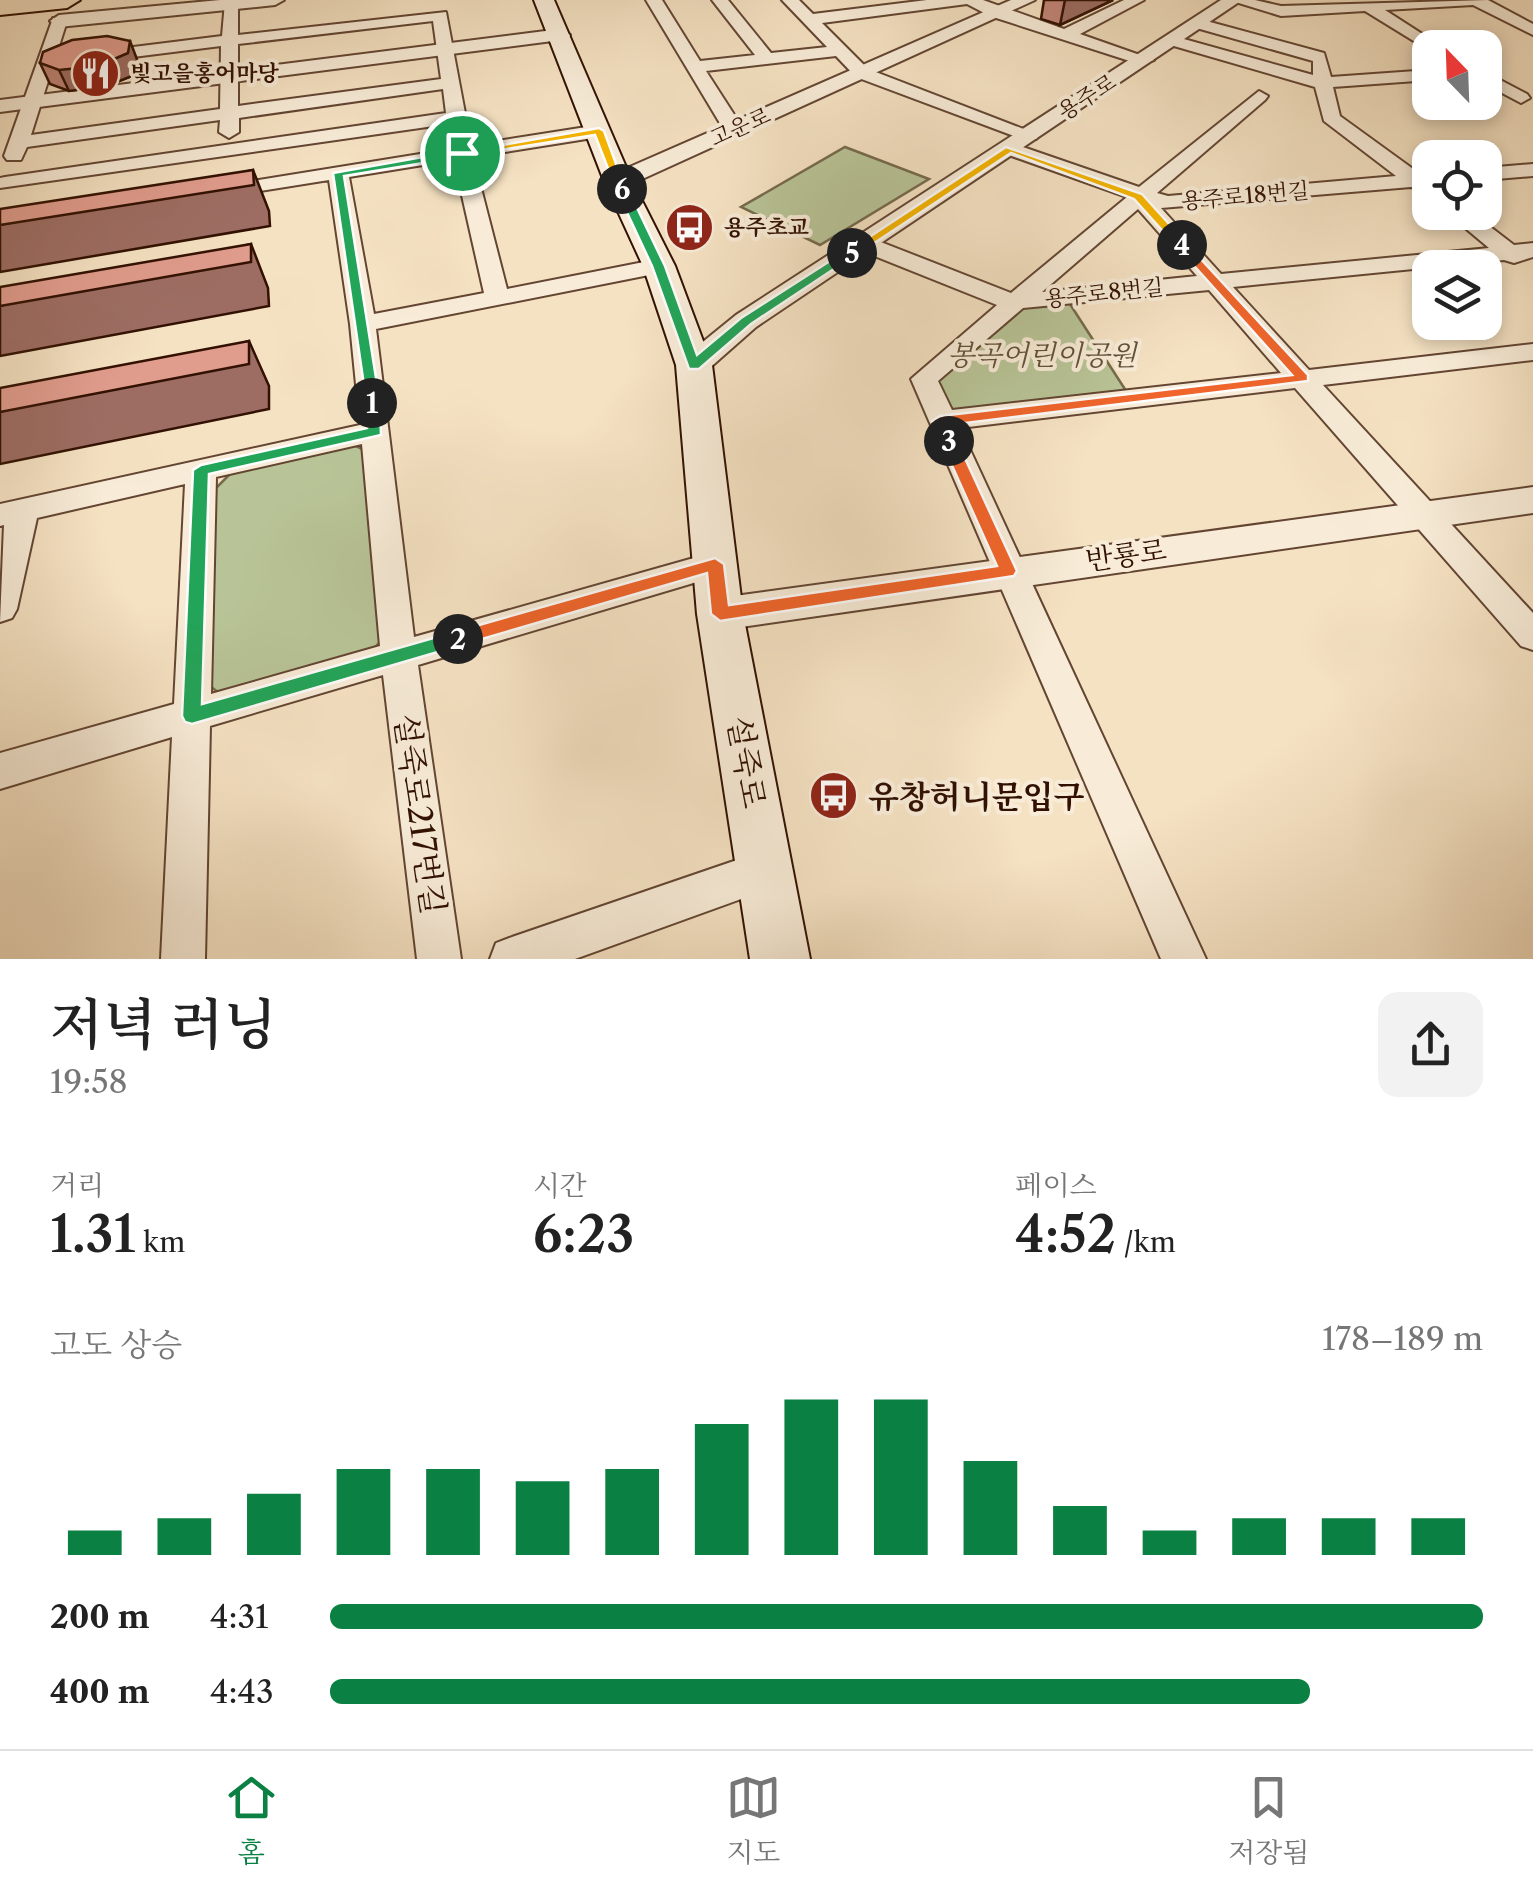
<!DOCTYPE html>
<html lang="ko">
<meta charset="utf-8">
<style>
body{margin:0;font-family:"Libre Caslon Text","Noto Serif KR",serif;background:#f2f2f2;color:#222;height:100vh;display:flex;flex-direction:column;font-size:38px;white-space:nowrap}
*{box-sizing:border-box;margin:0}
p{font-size:32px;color:#767676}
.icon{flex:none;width:55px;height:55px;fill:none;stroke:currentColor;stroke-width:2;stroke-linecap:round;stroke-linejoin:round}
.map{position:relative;height:959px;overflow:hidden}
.drawer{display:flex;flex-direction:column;background:#fff;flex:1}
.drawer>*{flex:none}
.needle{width:65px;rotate:337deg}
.buttons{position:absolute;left:1412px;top:30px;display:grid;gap:20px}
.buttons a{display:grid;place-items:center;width:90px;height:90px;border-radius:20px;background:#fff;box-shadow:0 5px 15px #0003;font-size:50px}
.pin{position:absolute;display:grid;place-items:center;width:85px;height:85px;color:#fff;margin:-42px;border:5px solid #fff;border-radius:50%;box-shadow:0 2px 10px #0007}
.km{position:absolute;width:50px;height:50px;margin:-25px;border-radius:50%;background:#222;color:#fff;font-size:28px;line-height:50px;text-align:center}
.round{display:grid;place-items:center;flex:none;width:105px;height:105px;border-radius:20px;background:#f2f2f2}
.overview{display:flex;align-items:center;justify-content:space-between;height:170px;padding:0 50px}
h1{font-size:55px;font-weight:600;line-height:75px}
.figures{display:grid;grid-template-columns:repeat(3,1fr);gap:15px;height:170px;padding:10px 50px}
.figures div{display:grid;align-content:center}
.figures b{font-size:50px;font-weight:600}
.figures small{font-size:28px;font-weight:400}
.figures p{font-size:28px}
.chart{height:280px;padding:20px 50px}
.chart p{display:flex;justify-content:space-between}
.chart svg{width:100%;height:180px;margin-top:10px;stroke:#0b8043;stroke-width:6}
ul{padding:0 50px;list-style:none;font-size:32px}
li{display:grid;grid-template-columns:160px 120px 1fr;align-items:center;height:75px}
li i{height:25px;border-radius:12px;background:#0b8043}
.dock{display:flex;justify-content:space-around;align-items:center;height:140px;border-top:2px solid #e0e0e0;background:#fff;font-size:28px;color:#767676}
.dock a{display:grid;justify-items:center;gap:5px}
.dock .active{color:#0b8043}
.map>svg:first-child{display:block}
.green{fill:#b8c497;stroke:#756a4c;stroke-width:2.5}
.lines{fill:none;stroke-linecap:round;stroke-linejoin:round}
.minor-casing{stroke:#634532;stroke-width:4}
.tertiary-casing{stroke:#634532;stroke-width:4}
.secondary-casing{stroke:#321102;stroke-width:4}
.motorway-casing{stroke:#321102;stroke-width:4}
.minor{fill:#f8ecd8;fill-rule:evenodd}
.tertiary{fill:#f8ecd8;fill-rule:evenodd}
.secondary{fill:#f8ecd8;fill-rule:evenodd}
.motorway{fill:#f5e2c3;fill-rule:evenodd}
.wall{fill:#c18679;stroke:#321102;stroke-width:2.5}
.shaded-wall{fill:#9d6d63;stroke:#321102;stroke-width:2.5}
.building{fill:#e09c8d;stroke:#321102;stroke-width:2.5}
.split-1{fill:#22a559;stroke:#fff;stroke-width:2.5}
.split-2{fill:#22a559;stroke:#fff;stroke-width:2.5}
.split-3{fill:#f0652b;stroke:#fff;stroke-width:2.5}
.split-4{fill:#f0652b;stroke:#fff;stroke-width:2.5}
.split-5{fill:#f5b400;stroke:#fff;stroke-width:2.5}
.split-6{fill:#22a559;stroke:#fff;stroke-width:2.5}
.split-7{fill:#f5b400;stroke:#fff;stroke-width:2.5}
.labels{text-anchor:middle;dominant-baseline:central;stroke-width:8;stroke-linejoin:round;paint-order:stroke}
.far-poi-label{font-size:22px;font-weight:bold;fill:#321102;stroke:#f8ecd8;text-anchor:start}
.far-street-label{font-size:22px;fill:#321102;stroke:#f8ecd8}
.park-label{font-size:28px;font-style:italic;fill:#615036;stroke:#f8ecd8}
.street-label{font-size:28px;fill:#321102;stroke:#f8ecd8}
.near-street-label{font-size:32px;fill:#321102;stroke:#f8ecd8}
.near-poi-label{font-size:32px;font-weight:bold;fill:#321102;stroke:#f8ecd8;text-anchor:start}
</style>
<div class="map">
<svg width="1533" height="959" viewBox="0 0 1533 959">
<rect width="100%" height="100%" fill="#f5e2c3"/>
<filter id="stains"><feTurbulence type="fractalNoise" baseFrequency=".002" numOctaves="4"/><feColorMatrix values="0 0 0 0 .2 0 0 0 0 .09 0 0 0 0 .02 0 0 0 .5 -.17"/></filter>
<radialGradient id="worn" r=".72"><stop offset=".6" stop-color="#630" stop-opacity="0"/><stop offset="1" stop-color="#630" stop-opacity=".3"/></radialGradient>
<!-- green -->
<path class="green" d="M845,147L929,179L820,245L741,207Z
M1068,301L1130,397L947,415L937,379L1018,305Z
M349,443L367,451L390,631L367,656L224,697L205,682L212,492L235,469Z"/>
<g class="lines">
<defs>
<path id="minor" d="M646,0H662L700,61L755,55L712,0H728L771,53L827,47L782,0H799L813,14L927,0H983L1064,29L1124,0H1144L1080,34L1154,60L1139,64L990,16L967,4L822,23L868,69L1039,135L1036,139H1022L856,77L836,56L706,71L744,130L734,136L724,130Z
M1229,0H1255L1281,6L1488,0L1533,24V35L1473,5L1385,10L1444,48H1430V51L1365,11L1281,16Z
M225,2L238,5V35L446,12L471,145L599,125L609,131L599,137L473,157L507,289L659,259L671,266L659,273L376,329L414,637L715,552L727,555L731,564L727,573L418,665L461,959H417L383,675L210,726L205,959H161L172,737L0,789V753L174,704L185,484L37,518L17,609L12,618L0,622L4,525L0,526V504L360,425L350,324L329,180L222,197L211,191L215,187L451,149L448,124L0,188V178L5,177L446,113L443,89L239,118V132L229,138L219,132L220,120L27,147L21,160H7L4,156L53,18L67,21L31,135L220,109L221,46L93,62L85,57L93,52L222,36ZM433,21L441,79L238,106V44ZM454,160L484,293L374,314L349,177ZM362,444L380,646L211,694L216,477Z
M1199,19L1324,53L1331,77L1430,70V80L1333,87L1340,116L1420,174L1430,173V192L1411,187L1161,208L1221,274L1489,248L1446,212H1471L1514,245L1533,243V257L1514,263L1504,260L1233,287L1309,370L1533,344V360L1323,385L1533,613V650L1521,646L1295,388L960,428L1206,959H1161L911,379L997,305L857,249L854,244L857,239H873L1011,293L1127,197L1003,153V145H1017L1139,187L1259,91L1268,96L1265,100L1157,193L1168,196L1396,176L1324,121L1315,87L1167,44V38L1173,36L1313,75V61L1193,27V21ZM1138,209L1197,276L1042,292ZM1209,290L1281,373L952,410L938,381L1023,308Z
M1485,72L1527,94L1530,98L1521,103L1485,84Z
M1533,164V176L1485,180V168Z
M766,850L781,856L787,870L781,884L766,890L575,959H490L496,943L512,937Z"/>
<path id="tertiary" d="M220,0H284L275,5L59,27L50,21L59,15Z
M1011,0H1035L627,186H609L606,181L609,176Z
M1221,0H1242L756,327L705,372H683L679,365L683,358L736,315Z
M561,29L570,35L568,39L0,112V100Z
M1533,487V513L720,630L706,625L700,614L706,603L720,598Z"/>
<path id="secondary" d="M534,0H554L632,181L675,266L712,365L743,614L810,959H750L697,614L676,365L643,266L604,181Z"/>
<path id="motorway" d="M0,0H80L67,8L0,15Z"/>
</defs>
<!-- minor casing -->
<use href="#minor" class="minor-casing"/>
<!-- tertiary casing -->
<use href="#tertiary" class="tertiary-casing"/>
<!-- secondary casing -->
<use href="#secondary" class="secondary-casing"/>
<!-- motorway casing -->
<use href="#motorway" class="motorway-casing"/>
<!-- minor -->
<use href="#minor" class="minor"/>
<!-- tertiary -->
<use href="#tertiary" class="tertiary"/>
<!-- secondary -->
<use href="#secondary" class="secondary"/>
<!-- motorway -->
<use href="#motorway" class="motorway"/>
</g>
<!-- wall -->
<path class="wall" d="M1044,0H1113L1060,25L1041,19Z
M138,62L137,74L107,86L69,91L50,84L40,63Z"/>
<!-- shaded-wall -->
<path class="shaded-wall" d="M1065,0H1113L1060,25Z
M130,41L138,62L137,74L107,86L69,91L59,70Z
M253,170L269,211L270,226L0,272V225Z
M251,244L268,288L269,306L0,356V306Z
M249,341L269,386V409L0,464V412Z"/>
<!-- building -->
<path class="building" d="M107,36L130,41L128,53L98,66L59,70L40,63L43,52L72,40Z
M253,170L254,185L0,225V209Z
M251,244V262L0,306V287Z
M249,341V364L0,412V388Z"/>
<!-- split-1 -->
<path class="split-1" d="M462,150L466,156L344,176L380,403L367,406L333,173Z"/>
<!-- split-2 -->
<path class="split-2" d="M372,398L380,403L381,435L209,474L202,704L458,631L465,633V644L192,724L185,722L182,716L193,470L201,465L367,428L365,403Z"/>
<!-- split-3 -->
<path class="split-3" d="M949,436L957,441L1017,571L1014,576L720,621L711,614L707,573L458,646L449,639L458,631L715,558L724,564L729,605L997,566L941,441Z"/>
<!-- split-4 -->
<path class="split-4" d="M1178,243H1186L1308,375V381L949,425L957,441L943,445L932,421L940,416L1292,375L1178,248Z"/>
<!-- split-5 -->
<path class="split-5" d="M1006,147L1142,194L1188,245L1178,248L1134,199L1011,153L856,255L845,253Z"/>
<!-- split-6 -->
<path class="split-6" d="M622,185L628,189L665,266L697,355L741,318L847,250L858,253L751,324L699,369H689L652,266L616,189Z"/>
<!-- split-7 -->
<path class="split-7" d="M599,128L604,131L626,191L616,189L595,135L462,156L457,153Z"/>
<!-- icons -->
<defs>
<symbol id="restaurant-disc" viewBox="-11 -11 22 22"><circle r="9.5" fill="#8f2418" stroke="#f8ecd8"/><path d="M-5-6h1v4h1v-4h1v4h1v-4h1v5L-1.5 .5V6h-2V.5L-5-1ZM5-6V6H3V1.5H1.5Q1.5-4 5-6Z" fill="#fff"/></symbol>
<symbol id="bus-disc" viewBox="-11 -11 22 22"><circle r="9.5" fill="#8f2418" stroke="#f8ecd8"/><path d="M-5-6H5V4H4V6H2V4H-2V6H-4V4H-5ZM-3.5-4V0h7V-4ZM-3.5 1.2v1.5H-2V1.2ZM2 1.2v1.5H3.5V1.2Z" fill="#fff"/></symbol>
</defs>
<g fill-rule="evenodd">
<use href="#restaurant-disc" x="68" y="46" width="55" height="55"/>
<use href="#bus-disc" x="662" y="200" width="55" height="55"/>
<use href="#bus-disc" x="806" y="768" width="55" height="55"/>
</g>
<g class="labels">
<!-- far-poi labels -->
<g class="far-poi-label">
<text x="130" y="73">빛고을홍어마당</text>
<text x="724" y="227">용주초교</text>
</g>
<!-- far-street labels -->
<g class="far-street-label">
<text transform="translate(1087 97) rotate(-33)">용주로</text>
<text transform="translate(740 127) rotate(-24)">고운로</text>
<text transform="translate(1245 196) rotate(-5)">용주로18번길</text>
<text transform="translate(1104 293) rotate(-6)">용주로8번길</text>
</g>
<!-- park labels -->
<g class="park-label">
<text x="1042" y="355">봉곡어린이공원</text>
</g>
<!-- street labels -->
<g class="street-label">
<text transform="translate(1126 555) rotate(-8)">반룡로</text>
</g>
<!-- near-street labels -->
<g class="near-street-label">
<text transform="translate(747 762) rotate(80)">설죽로</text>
<text transform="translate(420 814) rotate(82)">설죽로217번길</text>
</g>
<!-- near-poi labels -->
<g class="near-poi-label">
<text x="868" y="796">유창허니문입구</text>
</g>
</g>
<rect width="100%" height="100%" filter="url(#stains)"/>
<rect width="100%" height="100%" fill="url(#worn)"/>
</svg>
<div class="buttons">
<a><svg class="needle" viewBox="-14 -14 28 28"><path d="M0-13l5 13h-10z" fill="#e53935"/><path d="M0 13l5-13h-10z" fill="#767676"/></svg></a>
<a><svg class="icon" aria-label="locate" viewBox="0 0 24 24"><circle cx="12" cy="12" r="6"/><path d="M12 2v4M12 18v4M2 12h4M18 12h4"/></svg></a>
<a><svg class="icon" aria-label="layers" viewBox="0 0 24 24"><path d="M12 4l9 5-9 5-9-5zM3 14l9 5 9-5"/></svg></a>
</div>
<div class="pin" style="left:462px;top:153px;background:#1e9e55"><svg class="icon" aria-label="arrive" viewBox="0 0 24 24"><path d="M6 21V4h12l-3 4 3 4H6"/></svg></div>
<b class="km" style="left:372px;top:403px">1</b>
<b class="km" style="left:458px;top:639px">2</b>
<b class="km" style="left:949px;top:441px">3</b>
<b class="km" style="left:1182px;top:245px">4</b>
<b class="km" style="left:852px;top:253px">5</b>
<b class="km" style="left:622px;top:189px">6</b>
</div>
<section class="drawer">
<div class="overview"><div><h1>저녁 러닝</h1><p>19:58</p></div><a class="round"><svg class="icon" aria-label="share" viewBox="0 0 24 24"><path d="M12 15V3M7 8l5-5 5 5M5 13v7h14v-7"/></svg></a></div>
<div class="figures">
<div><p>거리</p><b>1.31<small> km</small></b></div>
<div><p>시간</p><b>6:23</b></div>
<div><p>페이스</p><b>4:52<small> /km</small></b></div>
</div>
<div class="chart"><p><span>고도 상승</span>178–189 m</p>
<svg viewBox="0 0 160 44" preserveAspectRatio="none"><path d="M5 44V38M15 44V35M25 44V29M35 44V23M45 44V23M55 44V26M65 44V23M75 44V12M85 44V6M95 44V6M105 44V21M115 44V32M125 44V38M135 44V35M145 44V35M155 44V35"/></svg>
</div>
<ul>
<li><b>200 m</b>4:31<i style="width:100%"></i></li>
<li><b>400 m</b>4:43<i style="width:85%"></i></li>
</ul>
</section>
<nav class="dock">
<a class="active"><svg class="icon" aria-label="home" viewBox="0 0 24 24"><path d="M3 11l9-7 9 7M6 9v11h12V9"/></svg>홈</a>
<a><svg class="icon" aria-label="map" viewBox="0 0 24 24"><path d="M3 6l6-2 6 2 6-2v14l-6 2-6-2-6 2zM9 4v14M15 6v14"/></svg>지도</a>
<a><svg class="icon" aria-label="saved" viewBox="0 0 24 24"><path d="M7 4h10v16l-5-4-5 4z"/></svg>저장됨</a>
</nav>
